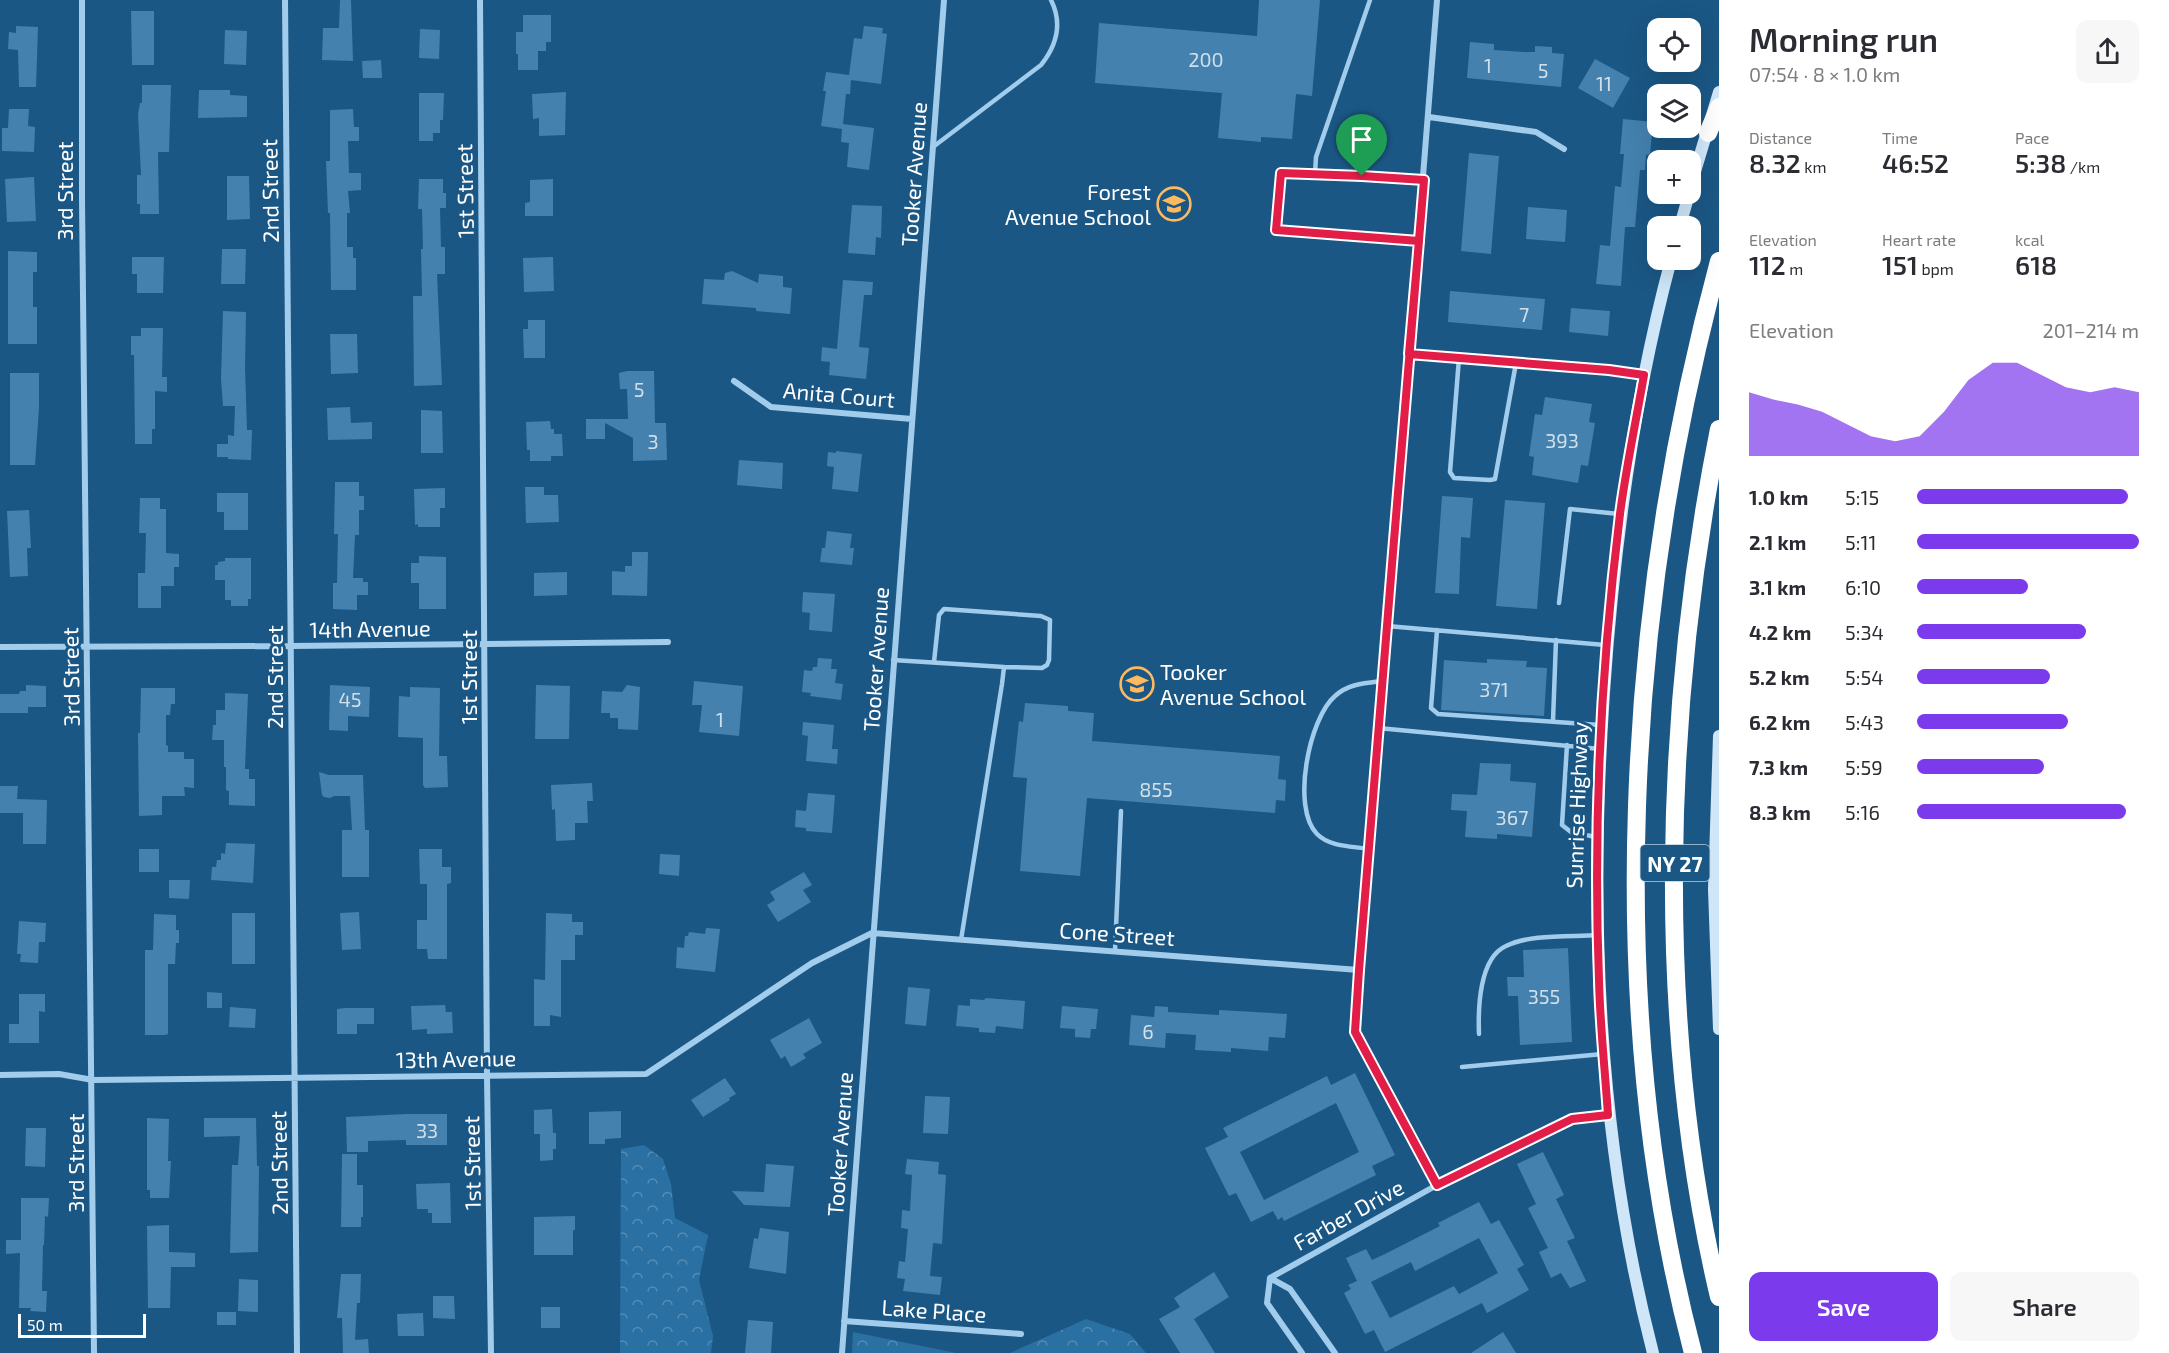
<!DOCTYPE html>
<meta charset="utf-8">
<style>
body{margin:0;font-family:"Exo 2",sans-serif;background:#f7f7f7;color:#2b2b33;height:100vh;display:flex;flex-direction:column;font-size:22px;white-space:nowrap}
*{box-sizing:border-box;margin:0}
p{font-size:20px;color:#7c7c81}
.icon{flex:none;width:33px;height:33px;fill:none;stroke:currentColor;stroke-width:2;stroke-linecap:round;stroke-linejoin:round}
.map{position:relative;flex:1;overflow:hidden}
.sheet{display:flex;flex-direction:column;background:#fff;width:450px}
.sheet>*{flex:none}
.fabs{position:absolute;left:1647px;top:18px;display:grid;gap:12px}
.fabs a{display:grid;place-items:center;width:54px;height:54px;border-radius:12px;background:#fff;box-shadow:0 6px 24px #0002;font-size:30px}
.scale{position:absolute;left:18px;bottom:15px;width:128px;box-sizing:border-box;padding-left:6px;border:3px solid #fff;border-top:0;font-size:16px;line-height:21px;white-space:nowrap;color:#fff;-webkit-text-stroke:4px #1b5785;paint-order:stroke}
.pin{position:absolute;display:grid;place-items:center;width:51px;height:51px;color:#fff;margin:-62px -26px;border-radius:50% 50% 50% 0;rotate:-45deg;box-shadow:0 0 6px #0007}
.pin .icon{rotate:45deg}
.round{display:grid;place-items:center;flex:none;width:63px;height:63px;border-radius:12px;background:#f7f7f7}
.head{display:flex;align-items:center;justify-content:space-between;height:102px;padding:0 30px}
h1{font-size:33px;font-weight:600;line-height:45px}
.metrics{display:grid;grid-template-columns:repeat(3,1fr);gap:9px;height:102px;padding:6px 30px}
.metrics div{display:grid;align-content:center}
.metrics b{font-size:26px;font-weight:600}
.metrics small{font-size:16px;font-weight:400}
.metrics p{font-size:16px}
.chart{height:168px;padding:12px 30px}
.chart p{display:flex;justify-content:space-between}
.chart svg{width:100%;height:108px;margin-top:6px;fill:#7c3aed;opacity:.7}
.cta{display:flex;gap:12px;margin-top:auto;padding:12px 30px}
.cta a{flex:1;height:69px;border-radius:12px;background:#7c3aed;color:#fff;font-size:24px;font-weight:600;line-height:69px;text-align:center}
.cta a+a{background:#f7f7f7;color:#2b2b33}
ul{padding:0 30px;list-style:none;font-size:20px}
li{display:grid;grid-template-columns:96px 72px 1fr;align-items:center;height:45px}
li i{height:15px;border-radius:8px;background:#7c3aed}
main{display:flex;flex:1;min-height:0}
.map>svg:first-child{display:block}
.forest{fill:url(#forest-crowns)}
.building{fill:#4481ae;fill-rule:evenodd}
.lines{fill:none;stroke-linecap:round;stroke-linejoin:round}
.service{stroke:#a2cceb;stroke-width:4.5}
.minor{stroke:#a2cceb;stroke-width:6}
.secondary{stroke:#cee6f8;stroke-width:12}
.motorway{stroke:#fff;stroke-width:18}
.route-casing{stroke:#fff;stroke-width:12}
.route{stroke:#e11d48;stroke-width:8}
.labels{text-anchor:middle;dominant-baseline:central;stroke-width:6;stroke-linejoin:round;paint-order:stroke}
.number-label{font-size:20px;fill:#d0e0eb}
.shield{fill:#1b5785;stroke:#bbcdda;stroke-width:1.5}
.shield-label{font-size:21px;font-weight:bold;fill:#fff}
.street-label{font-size:22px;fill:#fff;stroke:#1b5785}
.poi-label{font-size:22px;fill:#fff;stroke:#1b5785;text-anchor:end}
</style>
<main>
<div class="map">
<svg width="1719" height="1353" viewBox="0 0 1719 1353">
<defs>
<pattern id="forest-crowns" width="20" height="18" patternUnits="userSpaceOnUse" patternTransform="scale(1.5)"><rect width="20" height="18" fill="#2a70a2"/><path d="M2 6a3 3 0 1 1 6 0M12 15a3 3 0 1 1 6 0" fill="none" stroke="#558db5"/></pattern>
</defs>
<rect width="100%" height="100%" fill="#1b5785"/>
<!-- forest -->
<path class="forest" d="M644,1145L663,1159L671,1184L675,1218L708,1235L699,1280L713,1336L711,1353H620L621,1149Z
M1086,1319L1130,1334L1146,1353H1010Z
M853,1332L956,1353H852Z"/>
<!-- building -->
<path class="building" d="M340,0H351L353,61L322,60L323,28H339Z
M1259,0H1320L1312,96L1296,94L1292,139L1261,137V142L1218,138L1222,93L1095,83L1099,23L1257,36Z
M131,11H154V65H132Z
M523,15H551V42H546V51H538V70H518V54H516V32H523Z
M16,26L38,27L36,87H19L18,50L8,49L9,32L16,33Z
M864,26L883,28L882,33L887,34L881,84L851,80L850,94H846L843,124L874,128L869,170L847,167L849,143L841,142L842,129L821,126L826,91H823L826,72L849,75L854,38L862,39Z
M420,29L440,30L439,59L419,58Z
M225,30L247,31L246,65L224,64Z
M1470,42L1494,44V50L1524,52H1535V46L1552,47V53L1564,54L1561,87L1467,78Z
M1595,59L1630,78L1613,108L1578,88Z
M381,60L382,78H363L362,61Z
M142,85H171L169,152H158L159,214H140V204H137V175H141L138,114L140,103H142Z
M199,90H230V95L247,96V117L198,118Z
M566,92L565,135L539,136V118L533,119L532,94Z
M419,93H444L443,120H440V133H433V141H419Z
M9,109H29L28,126L35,127L34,152L2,151V128H8Z
M353,109L354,127H359V141H348L349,173H361V190L348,191L350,213H347V247H353V258H356V290H331L330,213H328L326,161H330V110Z
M1623,119L1653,122L1650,154L1646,155L1645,170H1640L1635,227H1625L1621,286L1596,284L1600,245L1610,246L1615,186L1621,187L1624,154H1620Z
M1469,153L1499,156L1491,254L1461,251Z
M227,176H249L250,219L227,220Z
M34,177L36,221L7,222L5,179Z
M419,179H443V193H446V208H440L441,247H445V274H437L442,385L414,386L413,296H422L421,249H423L422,209H418Z
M553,179V216H525V203L530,202V180Z
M852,205L882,206L881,238L876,237L875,255L848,253Z
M1528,207L1567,210L1565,242L1526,239Z
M222,249H246L245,284H221Z
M8,251L37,252V272H33V307H37V344H8Z
M132,257H164L163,293H137V274H132Z
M553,257L554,291L524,292L523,258Z
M732,271L758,283L759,274L783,276V287L792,288L790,314L756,311V308L702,304L704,279L724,280L725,273Z
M843,280L873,282L872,295H864L859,347L869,348L866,379L829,375L830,362L821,361L822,347L837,349Z
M1450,291L1545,299L1542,330L1448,322Z
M1571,308L1610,311L1608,336L1569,332Z
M223,311L246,312L245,368L247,430H252L251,460L228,459V457H217V444H228V435L234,436L235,406H223L221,379Z
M528,320H545V358H524L523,329H528Z
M141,328H163L162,377H167V392L155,391V429H152V444H135L134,355H131V336H141Z
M330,334H357L358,373L331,374Z
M627,371H654L655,423H666L667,460L633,461V438L605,423V439H586V419H628L627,389H620L619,373Z
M10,373H39V408L35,465H10Z
M1545,397L1592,404L1589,422L1595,423L1588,466L1581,465L1578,483L1532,475L1534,457L1529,456L1535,414L1542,415Z
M350,407L351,423L372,422V439L328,440L327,408Z
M421,410L442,411L443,453H421Z
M550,421L551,429H554V434H562L563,456H551V461H530V450H527L526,422Z
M836,451L862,454L858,492L832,489L834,467L827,466L828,452L836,453Z
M739,460L783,463L782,489L737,485Z
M335,482H359V496H364V510H359V535H355L353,578H363V582H368V595H357V610L333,609V583H337L338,534H334Z
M525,487H544V495H558L559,522L526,523Z
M445,488V508H440V527H418V524L415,525L414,489Z
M217,493H248V530H224V512H217Z
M1442,496L1473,498L1470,538L1461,537L1459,594L1435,593Z
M140,498H160V509H166V553L179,554V567H174V586H161V608H138V573H145L146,533H139Z
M1505,500L1545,503L1537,609L1496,606Z
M29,510L31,548H27L28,576L10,577L7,511Z
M827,531L852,534L850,548H854L852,565L820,562L822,548H825Z
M632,552H648L647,596L612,595V571L625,572V566H632Z
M419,556L446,557V609H419V583H411V563H419Z
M225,558H251V599H248V606H231V600H225V580H215V565H218V562L225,561Z
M567,572V595L534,596V573Z
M803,592L835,594L832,632L809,630L810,613L802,612Z
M818,658L832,659L831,669H837L835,683L843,684L841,700L810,696L811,693L802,692L804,670L812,671L813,667H817Z
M1487,659L1527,661L1526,667L1547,668L1544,716L1441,710L1444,660L1487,663Z
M694,681L743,686L739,736L699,732L702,705H692Z
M26,685L46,686V707H28V713H0V694H19L20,691H26Z
M330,685L370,687L369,717L348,716V731L329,730Z
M536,685L570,686L569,739H535Z
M627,685L640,687L638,730L618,729V718H610V713H601L602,691L622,692Z
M410,687L440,688L439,756H447L448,787L425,788L423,785V738L398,737L399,696L410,697Z
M141,688H175V704H171L170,715H166V745L168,746V752H184V759H194V788L184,787L185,796H162V815L139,816L138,733H140Z
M225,693L248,694L245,769H249V779H255V806L229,805V791L226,790V767H224V740H212L213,725H216V710H225Z
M1025,703L1068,706V711L1094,713L1092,741L1280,756L1278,779L1286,780L1285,801L1276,800L1275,813L1087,798L1080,876L1020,871L1027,778L1013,777L1019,721L1023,722Z
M803,722L834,725L832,749H838L837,764L806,761L808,736L802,735Z
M1480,763L1511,764L1510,781L1536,783L1532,837L1497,834V839L1465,837L1467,811L1451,810L1452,794L1477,795Z
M319,772L329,775H363L365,830H369V877H342V830H352L350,796H334L330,798L324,797L322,795Z
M592,783L593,801H587L588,823H575V840L556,841L555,809L552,810L551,785Z
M0,786H18L17,799L47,800L46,844H23V813H0Z
M808,793L835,795L832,833L806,831V828L795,827L796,810L806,811Z
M226,843L255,844L253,883L211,880L212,867H216L217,860H221V853L225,854Z
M139,849H159V872H139Z
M419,849H442V867H451V883L447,884V959H428L427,949H417V920H427V884H420Z
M660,854L680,855L679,876L659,874Z
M804,872L812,885L803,890L811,902L778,922L767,905L775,900L770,892Z
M169,880H190L189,899L169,898Z
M359,912L361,949L342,950L340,913Z
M232,913H255V964H232Z
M546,913L572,914V922H583V935H575V960H561V1017L550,1015V1026H534V979L545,980Z
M154,914L176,915V930H179V943H176L175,964H168V1034L165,1035H145V950H153Z
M19,921L46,923L45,942H39L38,963L20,962L21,954H17Z
M706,928L720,929L715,972L676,968L677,947L684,948L685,936H688L689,932L705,934Z
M1568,948L1572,1042L1520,1045L1518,996H1508L1507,977H1524L1523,950Z
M908,987L930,989L926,1026L905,1024Z
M207,992L222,993V1008H207Z
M19,994H45V1012L39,1011V1043H9V1024H19Z
M986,998L1025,1001L1023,1029L996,1026L995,1033L979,1032V1028L956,1026L958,1005L970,1006V999L984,1000Z
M445,1005L446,1012H452L453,1033L427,1034V1029L412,1030L411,1006Z
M1062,1006L1098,1009L1096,1029H1091L1090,1038L1075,1037V1029L1060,1028Z
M1155,1006L1168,1007V1012L1219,1015V1010L1287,1014L1285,1038L1269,1037L1268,1051L1231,1048V1052L1195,1050L1196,1035L1166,1033L1165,1048L1129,1045L1131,1015L1154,1017Z
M230,1007L256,1009L255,1028L229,1027Z
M345,1008H374V1024H357V1034H337V1009Z
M809,1018L822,1043L803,1054L806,1058L791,1067L785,1056L781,1059L770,1040Z
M1355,1073L1395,1155L1372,1166L1376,1175L1284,1221L1282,1217L1278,1220L1273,1211L1251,1222L1236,1193L1229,1196L1205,1148L1228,1137L1223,1128L1327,1076L1331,1085ZM1336,1103L1359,1152L1264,1200L1240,1152Z
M725,1078L736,1094L729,1098L730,1100L703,1117L691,1100Z
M925,1096L950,1097L948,1134L923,1133Z
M552,1109L553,1133H556V1149H553V1160L540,1161V1134H534V1110Z
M621,1111V1138L605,1139V1144H589V1112Z
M406,1114H447V1145H406V1140L368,1141V1152H347L346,1117Z
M147,1118L169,1119L168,1161H171L169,1198H150V1190H147Z
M204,1118H256L257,1166H259L258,1252L230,1253L232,1165H238L240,1136L204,1137Z
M26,1128H46L45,1167L25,1166Z
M1543,1152L1564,1195L1556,1199L1575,1238L1567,1241L1586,1281L1570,1288L1561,1273L1551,1278L1539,1252L1548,1248L1528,1208L1536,1204L1517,1164Z
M342,1154H357V1185H363V1217H361V1227H341Z
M907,1159L939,1162L938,1174L946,1175L942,1244L933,1243L930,1276L942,1277L940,1295L903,1291L905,1279L897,1278L899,1261L905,1262L908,1229L901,1228L902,1210L910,1211L912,1175L905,1174Z
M766,1164L794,1166L790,1207L744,1205L732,1191L764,1192Z
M450,1183L451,1223H432V1213H428V1209H417L416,1184Z
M21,1198H49L48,1217L45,1216L44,1245H43L42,1291H47L46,1312L30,1311L31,1308H19L20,1253L6,1254V1240H21Z
M1479,1202L1491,1224L1499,1220L1524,1265L1517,1269L1529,1290L1487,1313L1482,1303L1385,1352L1374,1330L1365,1334L1344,1293L1351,1289L1348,1285L1357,1281L1346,1258L1366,1249L1372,1260L1385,1254L1440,1226L1438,1223ZM1479,1238L1498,1273L1459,1294L1454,1286L1390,1318L1371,1282L1411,1262L1415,1271Z
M575,1216V1230H573V1255H534V1217Z
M169,1225V1252L195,1253V1267H171L170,1308H148L147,1226Z
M760,1228L789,1232L786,1274L749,1268L754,1238L758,1239Z
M1214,1272L1229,1297L1194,1319L1215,1353H1180L1159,1319L1180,1307L1174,1298Z
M341,1274H361L360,1303H357L355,1340L368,1339L369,1353H343L342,1318H337Z
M239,1279L258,1280V1312L238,1311Z
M433,1296H454L455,1319L433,1318Z
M541,1307H560V1328H541Z
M217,1312H236V1325H217Z
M423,1313L424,1336H398L397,1314Z
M748,1320L773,1322L771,1353H745Z
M1503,1332L1516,1353H1471Z"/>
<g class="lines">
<!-- service -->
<path class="service" d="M1370,0L1316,157L1315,174L1423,180
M933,147L1041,65C1057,45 1063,24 1051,0
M1315,174L1281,173L1276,230L1418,241
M1459,358L1450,472L1454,478L1490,480L1495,479L1516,363
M1559,603L1570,509L1619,514
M1387,626L1605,645
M1437,630L1431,708L1438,714L1600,725
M893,660L1004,667L1002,684L961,940
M934,662L939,615L944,609L1041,616L1050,620L1049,660L1047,665L1042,668L1004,667
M1553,721L1556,640
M1378,728L1600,749
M1567,745L1562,825L1571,832L1596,837
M1369,849C1351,846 1330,847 1317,834C1291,808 1309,718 1335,696C1348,684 1365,683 1382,681
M1115,951L1121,811
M1479,1034C1478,1009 1479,958 1506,946C1530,934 1571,937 1598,935
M1462,1067L1603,1054"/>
<!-- minor -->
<path class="minor" d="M82,0V199L94,1353
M285,0L297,1353
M480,0L487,1076L491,1353
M1429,117L1536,132L1564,149
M1409,354L1609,370L1644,375
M734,381L771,407L912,419
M0,647L291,646L668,642
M0,1075L59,1074L93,1080L646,1074L812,963L872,933L1359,970
M1437,1185L1355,1032L1437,0
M1270,1278L1437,1185L1572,1119L1609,1115
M1270,1278L1290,1289L1335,1353
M1270,1278L1267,1303L1302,1353
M844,1321L1021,1334
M842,1353L944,0"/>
<!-- secondary -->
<path class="secondary" d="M1690,188L1719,92
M1680,226L1689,194
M1719,736L1714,889L1719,1029
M1653,1353C1597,1137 1589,913 1604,692C1614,546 1633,401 1671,260"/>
<!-- motorway -->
<path class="motorway" d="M1708,133L1719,107
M1719,429C1664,705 1654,1022 1719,1297
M1693,1353C1602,1007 1626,605 1719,261"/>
</g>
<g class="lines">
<defs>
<path id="route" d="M1362,176L1424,180C1402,443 1380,707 1359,970L1355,1032L1437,1185L1572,1119L1608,1115C1605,1070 1600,1025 1599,980C1593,824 1601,668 1620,514C1626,468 1636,421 1644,375L1609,370L1409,354L1419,241L1276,230L1281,173L1362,176"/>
</defs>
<!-- route casing -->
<use href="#route" class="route-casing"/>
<!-- route -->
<use href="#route" class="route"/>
</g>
<!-- icons -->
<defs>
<symbol id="school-ring" viewBox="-11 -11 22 22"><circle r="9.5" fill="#1b5785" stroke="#fdba5e" stroke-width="1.5"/><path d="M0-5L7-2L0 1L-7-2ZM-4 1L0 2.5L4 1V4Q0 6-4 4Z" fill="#fdba5e"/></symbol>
</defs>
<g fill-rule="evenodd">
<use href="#school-ring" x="1155" y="185" width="38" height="38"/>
<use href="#school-ring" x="1118" y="665" width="38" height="38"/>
</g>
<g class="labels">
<!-- number labels -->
<g class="number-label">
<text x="1206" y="59">200</text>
<text x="1488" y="65">1</text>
<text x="1543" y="70">5</text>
<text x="1604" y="83">11</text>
<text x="1524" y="314">7</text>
<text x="639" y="389">5</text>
<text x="1562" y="440">393</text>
<text x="653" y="441">3</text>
<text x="1494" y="689">371</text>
<text x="350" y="699">45</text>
<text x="720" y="719">1</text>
<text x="1156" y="789">855</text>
<text x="1512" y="817">367</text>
<text x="1544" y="996">355</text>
<text x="1148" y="1031">6</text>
<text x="427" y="1130">33</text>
</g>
<!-- shield labels -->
<rect class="shield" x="1640.5" y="845" width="69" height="36" rx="4.5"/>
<g class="shield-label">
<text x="1675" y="863">NY 27</text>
</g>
<!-- street labels -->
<g class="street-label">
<text transform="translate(913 174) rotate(-86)">Tooker Avenue</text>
<text transform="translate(64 191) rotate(-90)">3rd Street</text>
<text transform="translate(269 191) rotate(-91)">2nd Street</text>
<text transform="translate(464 191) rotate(-91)">1st Street</text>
<text transform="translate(839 394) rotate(5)">Anita Court</text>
<text transform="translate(370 628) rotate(-1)">14th Avenue</text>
<text transform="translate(875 659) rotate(-86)">Tooker Avenue</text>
<text transform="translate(70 677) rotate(-91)">3rd Street</text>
<text transform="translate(274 677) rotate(-90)">2nd Street</text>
<text transform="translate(468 677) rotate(-90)">1st Street</text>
<text transform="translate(1576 805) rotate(-88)">Sunrise Highway</text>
<text transform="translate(1117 933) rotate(4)">Cone Street</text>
<text transform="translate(456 1058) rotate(-1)">13th Avenue</text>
<text transform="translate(839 1144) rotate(-86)">Tooker Avenue</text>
<text transform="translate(75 1163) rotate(-90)">3rd Street</text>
<text transform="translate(278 1163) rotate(-91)">2nd Street</text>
<text transform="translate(471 1163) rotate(-91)">1st Street</text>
<text transform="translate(1348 1214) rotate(-29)">Farber Drive</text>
<text transform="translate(934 1310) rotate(4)">Lake Place</text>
</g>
<!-- poi labels -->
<g class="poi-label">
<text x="1151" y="191">Forest<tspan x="1151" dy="25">Avenue School</tspan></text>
<text x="1160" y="671" text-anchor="start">Tooker<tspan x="1160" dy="25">Avenue School</tspan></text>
</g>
</g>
</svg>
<div class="fabs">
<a><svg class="icon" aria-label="locate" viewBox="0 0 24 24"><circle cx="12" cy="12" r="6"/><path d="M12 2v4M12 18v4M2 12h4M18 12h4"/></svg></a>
<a><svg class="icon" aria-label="layers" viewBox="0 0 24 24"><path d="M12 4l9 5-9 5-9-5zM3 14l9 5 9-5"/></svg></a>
<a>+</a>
<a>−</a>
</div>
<div class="scale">50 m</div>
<div class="pin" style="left:1362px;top:176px;background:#1e9e55"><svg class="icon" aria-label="arrive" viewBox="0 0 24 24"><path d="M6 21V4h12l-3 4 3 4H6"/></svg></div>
</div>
<section class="sheet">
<div class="head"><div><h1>Morning run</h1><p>07:54 · 8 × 1.0 km</p></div><a class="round"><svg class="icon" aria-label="share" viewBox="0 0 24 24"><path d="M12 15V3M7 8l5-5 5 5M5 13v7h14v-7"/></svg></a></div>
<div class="metrics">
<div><p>Distance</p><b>8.32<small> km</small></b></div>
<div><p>Time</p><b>46:52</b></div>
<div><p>Pace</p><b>5:38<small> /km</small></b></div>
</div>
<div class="metrics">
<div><p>Elevation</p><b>112<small> m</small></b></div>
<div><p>Heart rate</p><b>151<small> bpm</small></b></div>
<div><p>kcal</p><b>618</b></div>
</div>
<div class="chart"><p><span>Elevation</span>201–214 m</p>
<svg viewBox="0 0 160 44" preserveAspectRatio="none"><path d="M0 44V18L10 21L20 23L30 26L40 31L50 36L60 38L70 36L80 26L90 13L100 6L110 6L120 11L130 16L140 18L150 16L160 18V44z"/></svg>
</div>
<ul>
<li><b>1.0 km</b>5:15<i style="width:95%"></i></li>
<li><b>2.1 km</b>5:11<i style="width:100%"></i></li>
<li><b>3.1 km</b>6:10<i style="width:50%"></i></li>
<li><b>4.2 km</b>5:34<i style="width:76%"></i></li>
<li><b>5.2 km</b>5:54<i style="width:60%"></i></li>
<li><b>6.2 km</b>5:43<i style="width:68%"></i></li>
<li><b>7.3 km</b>5:59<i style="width:57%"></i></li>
<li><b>8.3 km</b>5:16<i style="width:94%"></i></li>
</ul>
<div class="cta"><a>Save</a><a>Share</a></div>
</section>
</main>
